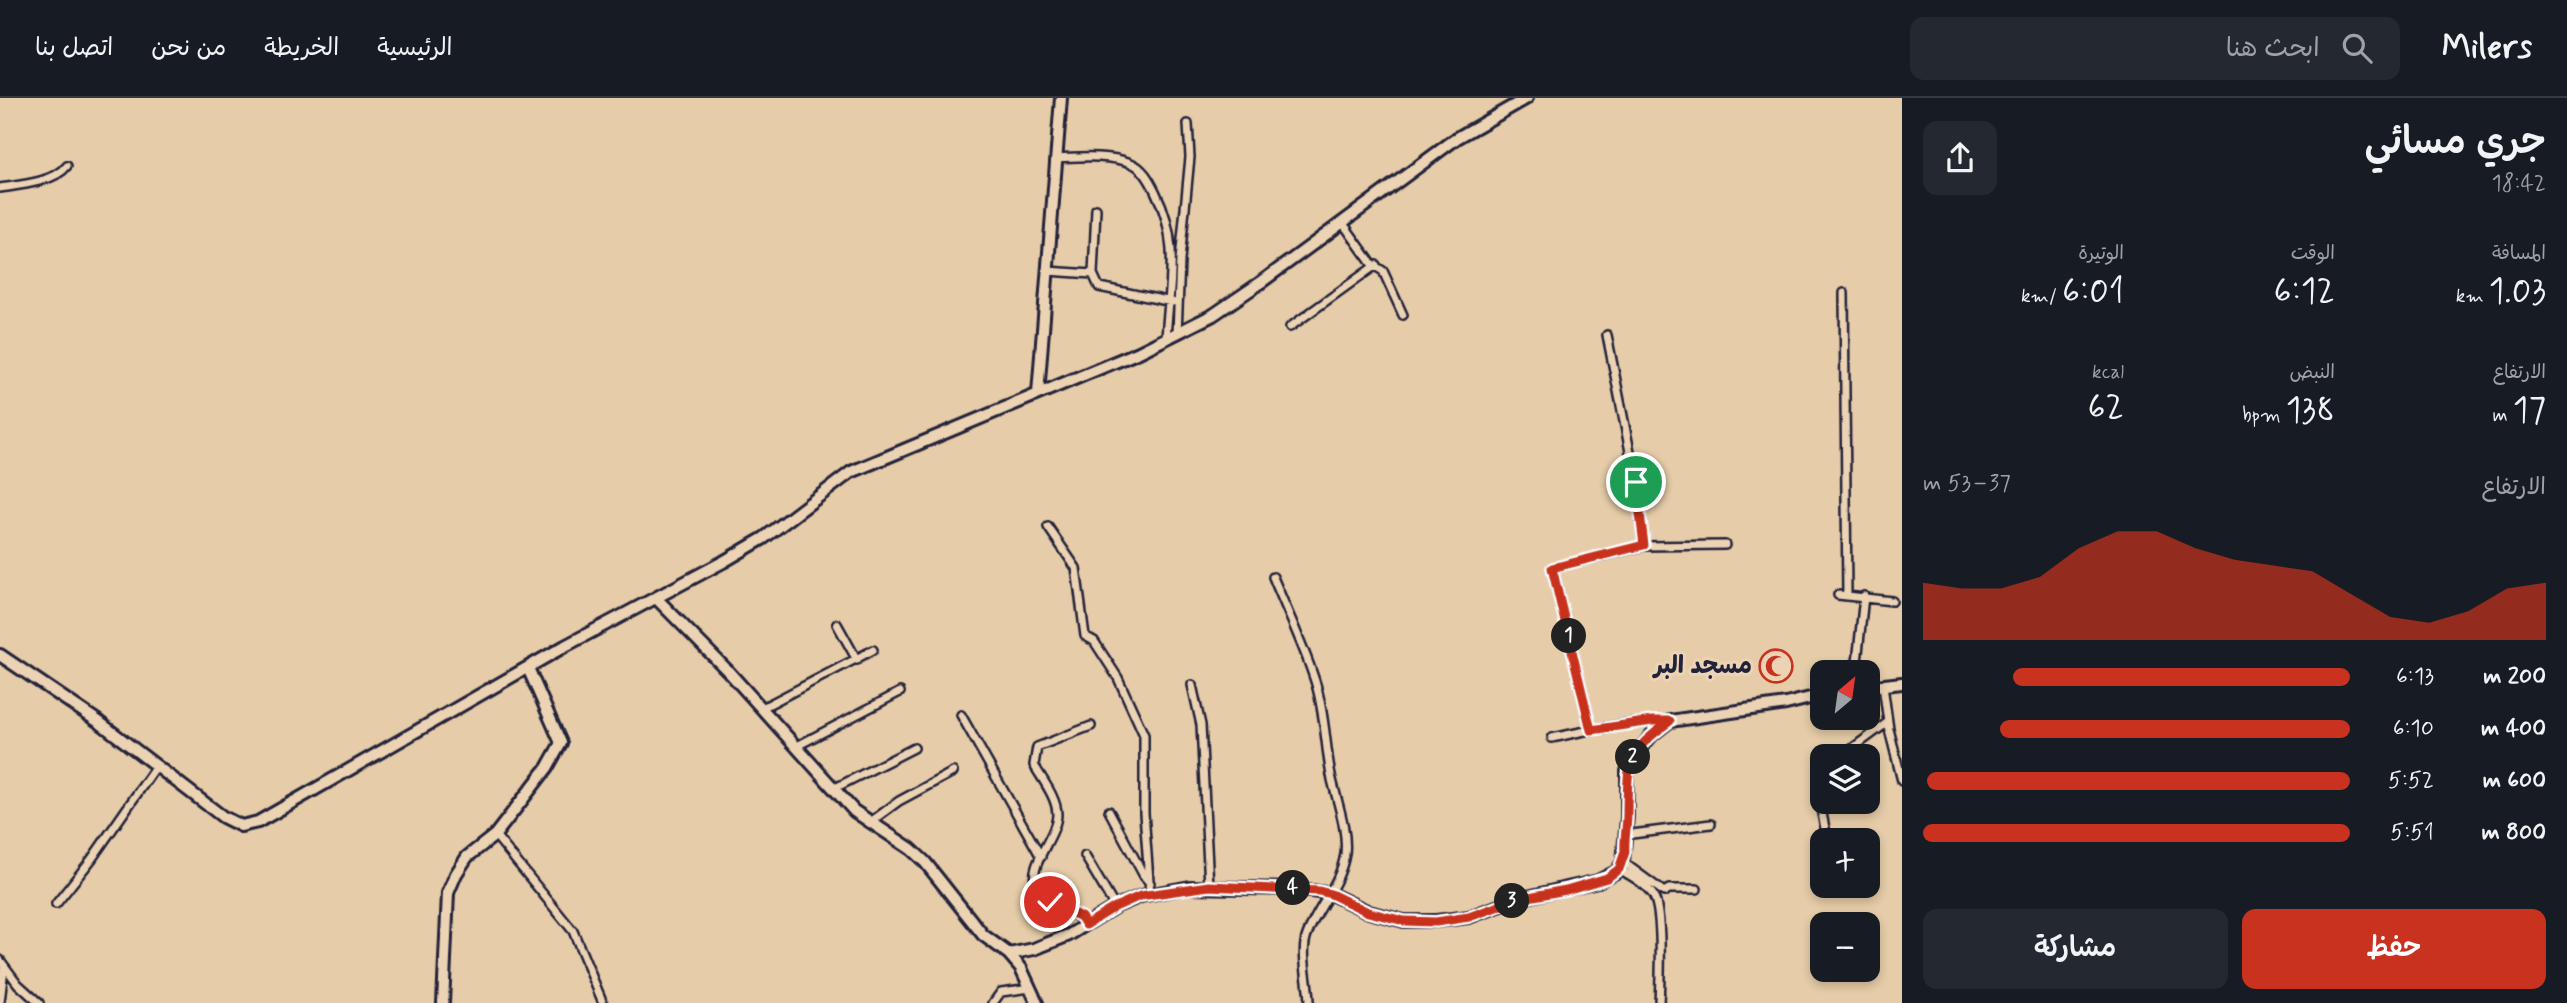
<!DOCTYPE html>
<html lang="ar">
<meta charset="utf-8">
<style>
body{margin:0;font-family:Mynerve,"Playpen Sans Arabic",sans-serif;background:#242831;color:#f1f3f6;direction:rtl;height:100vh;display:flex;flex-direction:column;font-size:26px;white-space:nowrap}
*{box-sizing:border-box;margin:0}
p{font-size:23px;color:#9ea1a6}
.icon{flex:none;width:38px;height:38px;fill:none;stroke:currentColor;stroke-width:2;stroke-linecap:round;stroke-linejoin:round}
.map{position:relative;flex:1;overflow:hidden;direction:ltr}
.sheet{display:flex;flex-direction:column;background:#171b24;width:665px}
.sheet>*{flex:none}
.needle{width:46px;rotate:29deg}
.tools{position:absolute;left:1810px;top:562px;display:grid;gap:14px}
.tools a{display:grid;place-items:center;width:70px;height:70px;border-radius:14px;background:#171b24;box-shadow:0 4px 10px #0003;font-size:35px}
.pin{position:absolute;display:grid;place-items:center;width:60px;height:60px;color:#fff;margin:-30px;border:4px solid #fff;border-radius:50%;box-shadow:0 2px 7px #0007}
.km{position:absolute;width:35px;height:35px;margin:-18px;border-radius:50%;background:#222;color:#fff;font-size:19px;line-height:35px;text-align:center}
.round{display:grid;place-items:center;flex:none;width:74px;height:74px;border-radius:14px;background:#242831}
.headline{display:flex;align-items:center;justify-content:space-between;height:119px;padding:0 21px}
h1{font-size:38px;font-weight:600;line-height:52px}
.stats{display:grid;grid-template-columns:repeat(3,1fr);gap:10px;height:119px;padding:7px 21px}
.stats div{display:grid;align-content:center}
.stats b{font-size:35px;font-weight:600}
.stats small{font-size:19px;font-weight:400}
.stats p{font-size:19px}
.chart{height:196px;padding:14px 21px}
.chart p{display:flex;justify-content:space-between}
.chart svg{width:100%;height:126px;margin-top:7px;fill:#c8321e;opacity:.7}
.cta{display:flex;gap:14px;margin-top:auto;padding:14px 21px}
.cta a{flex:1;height:80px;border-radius:14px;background:#c8321e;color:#fff;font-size:28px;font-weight:600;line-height:80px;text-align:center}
.cta a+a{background:#242831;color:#f1f3f6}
ul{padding:0 21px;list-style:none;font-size:23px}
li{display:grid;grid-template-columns:112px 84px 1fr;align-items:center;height:52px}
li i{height:18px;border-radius:9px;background:#c8321e}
header{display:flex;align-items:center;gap:42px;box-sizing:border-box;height:98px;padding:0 35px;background:#171b24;border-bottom:2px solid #363941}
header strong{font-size:33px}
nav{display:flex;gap:38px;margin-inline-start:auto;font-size:24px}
.search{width:490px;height:63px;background:#242831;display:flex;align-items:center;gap:18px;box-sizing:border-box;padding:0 24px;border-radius:14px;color:#9ea1a6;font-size:26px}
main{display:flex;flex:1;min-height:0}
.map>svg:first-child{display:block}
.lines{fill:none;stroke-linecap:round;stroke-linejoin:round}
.street-casing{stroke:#22223b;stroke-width:12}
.secondary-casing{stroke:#22223b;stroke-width:16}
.street{stroke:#ecd3b4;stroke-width:7}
.secondary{stroke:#ecd3b4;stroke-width:10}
.route-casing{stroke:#fff;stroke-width:14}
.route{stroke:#c8321e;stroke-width:9}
.labels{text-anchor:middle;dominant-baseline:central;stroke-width:6;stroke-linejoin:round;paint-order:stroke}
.poi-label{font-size:24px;font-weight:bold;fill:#22223b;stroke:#ecd3b4;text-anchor:end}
</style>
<header>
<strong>Milers</strong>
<div class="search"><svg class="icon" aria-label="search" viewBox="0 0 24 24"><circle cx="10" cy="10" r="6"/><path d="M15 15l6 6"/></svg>ابحث هنا</div>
<nav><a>الرئيسية</a><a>الخريطة</a><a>من نحن</a><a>اتصل بنا</a></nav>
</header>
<main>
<section class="sheet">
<div class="headline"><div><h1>جري مسائي</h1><p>18:42</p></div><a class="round"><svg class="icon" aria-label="share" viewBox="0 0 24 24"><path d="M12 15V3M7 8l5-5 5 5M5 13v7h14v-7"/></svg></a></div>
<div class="stats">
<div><p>المسافة</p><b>1.03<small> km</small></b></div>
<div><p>الوقت</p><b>6:12</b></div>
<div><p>الوتيرة</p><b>6:01<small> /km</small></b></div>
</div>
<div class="stats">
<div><p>الارتفاع</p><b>17<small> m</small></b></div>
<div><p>النبض</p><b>138<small> bpm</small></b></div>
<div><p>kcal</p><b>62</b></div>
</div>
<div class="chart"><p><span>الارتفاع</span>37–53 m</p>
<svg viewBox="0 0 160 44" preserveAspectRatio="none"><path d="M0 44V24L10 26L20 26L30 22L40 12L50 6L60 6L70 12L80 16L90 18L100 20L110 28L120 36L130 38L140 34L150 26L160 24V44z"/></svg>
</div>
<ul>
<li><b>200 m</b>6:13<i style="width:79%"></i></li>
<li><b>400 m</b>6:10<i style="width:82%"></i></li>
<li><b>600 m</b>5:52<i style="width:99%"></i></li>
<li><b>800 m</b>5:51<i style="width:100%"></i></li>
</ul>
<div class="cta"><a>حفظ</a><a>مشاركة</a></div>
</section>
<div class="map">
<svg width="1902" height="905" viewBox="0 0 1902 905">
<rect width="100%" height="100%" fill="#e6cca8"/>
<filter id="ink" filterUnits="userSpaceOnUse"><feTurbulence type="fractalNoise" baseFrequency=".0143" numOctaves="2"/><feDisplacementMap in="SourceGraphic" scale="14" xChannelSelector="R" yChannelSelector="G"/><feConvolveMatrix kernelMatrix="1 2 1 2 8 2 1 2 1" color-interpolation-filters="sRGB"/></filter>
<g filter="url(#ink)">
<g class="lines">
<defs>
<path id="street" d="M1055,60C1078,59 1109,56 1131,65C1143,70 1149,81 1155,93C1181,144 1169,186 1166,241
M0,90C20,87 55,84 67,68
M1096,111L1093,176L1099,189L1172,204
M1342,124L1372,166L1383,173L1403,217
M1047,173L1093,176
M1844,195L1847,498
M1290,229L1376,167
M1177,236L1180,162L1190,59L1188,26
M1607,237L1636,384L1644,448
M1048,429L1076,470L1085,538L1094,543L1118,580L1144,637V715L1150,796
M1273,479C1287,513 1304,548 1315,583C1325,614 1325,646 1331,677C1336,701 1348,731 1345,756C1340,787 1318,808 1307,837C1300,854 1309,885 1309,905
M1838,497L1892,503
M837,526L857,562
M1856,574L1864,498
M1192,587L1201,627L1209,788
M1883,588L1889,631L1902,683
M762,610L873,552
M961,617L1041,759
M1591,632L1552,470L1644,448L1725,447
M1552,640C1590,632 1630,623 1669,623
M797,648L900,594
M1842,658L1888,624
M1822,684L1819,701L1826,735
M835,690L914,650
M1109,713L1144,778L1150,785
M869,725L899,703L953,674
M495,737L573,833L603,905
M1624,737L1711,726
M1085,758L1115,809
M1623,764L1664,794L1669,791H1697
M1619,771C1631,778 1645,785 1653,797C1663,813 1660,884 1659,905
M56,806L91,762L157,667
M1086,827C1074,810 1045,809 1036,788C1027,767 1057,739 1057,716C1057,700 1042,681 1034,667L1037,649L1091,628
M0,862L18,886L39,905
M0,904L4,870
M993,905L1001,894L1031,890"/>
<path id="secondary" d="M1038,296L1061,0
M656,500L728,573L854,713L911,751L925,764L983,837L1009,856L1021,870L1037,905
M0,557L99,624L223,719L241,728L258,724L565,548L723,464L764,440L851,374L1139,254L1213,217L1260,185L1457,40L1527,0
M1867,589L1902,585
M1009,856L1034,851L1069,837L1115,809L1141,798L1190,789L1295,791L1319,794L1331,796L1369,814L1404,823H1436L1469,819L1518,801L1598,783L1616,774L1623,764L1627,719V673L1635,657L1652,637L1670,623L1786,606L1822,597
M443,905L448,795L456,776L467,759L495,737L547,670L561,645L528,570"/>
</defs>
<!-- street casing -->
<use href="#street" class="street-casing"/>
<!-- secondary casing -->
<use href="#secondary" class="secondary-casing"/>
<!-- street -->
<use href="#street" class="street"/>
<!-- secondary -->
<use href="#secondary" class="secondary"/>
</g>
</g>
<g class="lines" filter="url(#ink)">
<defs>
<path id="route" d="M1050,804L1081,819L1086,827L1115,809L1140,798L1209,788L1319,793L1331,796L1368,814L1404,823L1436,824L1469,819L1518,801L1566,792L1607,780L1619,771L1625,754C1624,741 1627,729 1627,716C1628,662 1625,657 1670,623H1652L1591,632L1552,470L1644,447L1636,384"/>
</defs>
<!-- route casing -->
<use href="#route" class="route-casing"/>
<!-- route -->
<use href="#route" class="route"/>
</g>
<!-- icons -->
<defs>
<symbol id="mosque-ring" viewBox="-11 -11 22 22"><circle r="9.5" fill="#ecd3b4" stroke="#c8321e" stroke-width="1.5"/><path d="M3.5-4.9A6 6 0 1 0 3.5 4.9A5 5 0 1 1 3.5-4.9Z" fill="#c8321e"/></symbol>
</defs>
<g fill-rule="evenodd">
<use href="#mosque-ring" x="1757" y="549" width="38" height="38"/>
</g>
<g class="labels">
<!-- poi labels -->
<g class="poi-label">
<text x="1752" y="568">مسجد البر</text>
</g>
</g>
</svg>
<div class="tools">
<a><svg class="needle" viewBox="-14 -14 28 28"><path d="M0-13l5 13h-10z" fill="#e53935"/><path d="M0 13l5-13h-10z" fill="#9ea1a6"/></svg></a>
<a><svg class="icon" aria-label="layers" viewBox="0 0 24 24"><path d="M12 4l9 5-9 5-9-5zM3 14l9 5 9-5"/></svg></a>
<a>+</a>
<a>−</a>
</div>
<div class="pin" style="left:1636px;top:384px;background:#1e9e55"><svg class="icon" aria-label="arrive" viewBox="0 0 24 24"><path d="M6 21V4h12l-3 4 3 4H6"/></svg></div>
<div class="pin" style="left:1050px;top:804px;background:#d93025"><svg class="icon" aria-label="check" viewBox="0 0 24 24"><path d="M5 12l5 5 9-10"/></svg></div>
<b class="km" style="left:1569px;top:538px">1</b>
<b class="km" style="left:1633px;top:659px">2</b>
<b class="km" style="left:1512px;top:803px">3</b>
<b class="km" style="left:1293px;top:790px">4</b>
</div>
</main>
